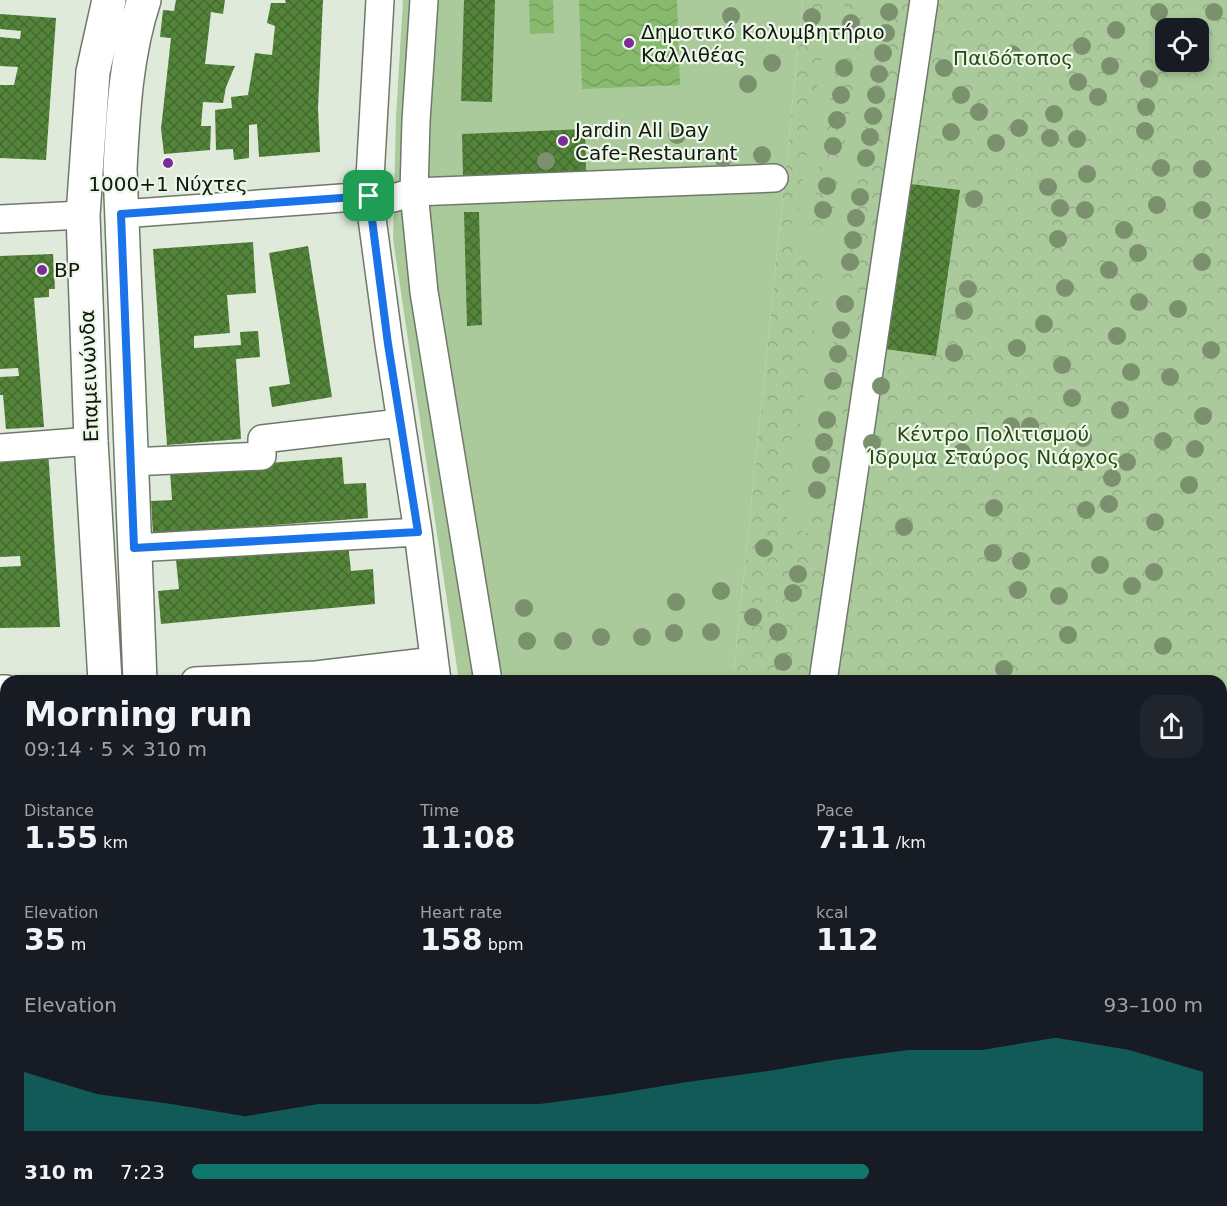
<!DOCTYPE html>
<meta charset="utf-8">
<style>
body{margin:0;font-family:"DejaVu Sans",sans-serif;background:#20242c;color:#f1f3f6;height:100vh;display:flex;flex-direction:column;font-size:22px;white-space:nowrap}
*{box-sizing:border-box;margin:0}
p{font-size:20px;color:#9ea1a6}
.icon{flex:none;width:33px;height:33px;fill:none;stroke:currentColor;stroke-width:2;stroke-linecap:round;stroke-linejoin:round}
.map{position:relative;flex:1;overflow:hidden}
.sheet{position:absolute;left:0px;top:675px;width:1227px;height:531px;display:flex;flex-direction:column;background:#171b24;border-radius:18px 18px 0 0;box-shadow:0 3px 9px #0003}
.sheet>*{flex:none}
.fabs{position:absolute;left:1155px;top:18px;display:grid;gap:12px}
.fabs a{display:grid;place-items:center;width:54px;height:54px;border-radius:12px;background:#171b24;box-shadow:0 3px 9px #0003;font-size:30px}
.pin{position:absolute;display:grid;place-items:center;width:51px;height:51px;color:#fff;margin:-26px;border-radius:12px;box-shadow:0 3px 9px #0006}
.round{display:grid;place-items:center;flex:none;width:63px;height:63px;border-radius:18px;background:#20242c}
.summary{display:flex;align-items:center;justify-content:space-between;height:102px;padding:0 24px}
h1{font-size:33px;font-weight:600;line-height:45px}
.metrics{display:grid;grid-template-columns:repeat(3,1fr);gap:9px;height:102px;padding:6px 24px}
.metrics div{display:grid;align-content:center}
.metrics b{font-size:30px;font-weight:600}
.metrics small{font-size:16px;font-weight:400}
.metrics p{font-size:16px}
.chart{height:168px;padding:12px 24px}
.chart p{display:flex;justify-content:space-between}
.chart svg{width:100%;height:108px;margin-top:6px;fill:#0f766e;opacity:.7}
ul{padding:0 24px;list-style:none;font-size:20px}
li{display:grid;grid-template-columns:96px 72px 1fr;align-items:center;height:45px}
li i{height:15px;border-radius:8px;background:#0f766e}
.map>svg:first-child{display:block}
.park{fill:url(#park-crowns);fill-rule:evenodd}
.garden{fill:#abca9c}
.water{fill:url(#water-waves)}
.building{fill:url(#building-cross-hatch)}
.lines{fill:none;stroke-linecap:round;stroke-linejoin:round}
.minor-tunnel{stroke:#c0cabc;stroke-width:27;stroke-dasharray:27 14;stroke-linecap:butt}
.minor-casing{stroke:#6f796a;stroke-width:30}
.major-casing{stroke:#6f796a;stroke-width:36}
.highway-casing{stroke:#6f796a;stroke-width:36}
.minor{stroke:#fff;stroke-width:27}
.major{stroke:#fff;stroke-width:33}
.highway{stroke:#fff;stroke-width:33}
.tree{fill:#7b916d}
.route-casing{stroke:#fff;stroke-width:12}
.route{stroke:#1a73e8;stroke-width:8}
.poi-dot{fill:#7e2c9c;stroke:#ecf8e7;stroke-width:2}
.labels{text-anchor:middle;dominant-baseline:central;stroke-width:4.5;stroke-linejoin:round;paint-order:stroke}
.poi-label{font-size:20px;fill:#121510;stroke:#ecf8e7;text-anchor:start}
.park-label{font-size:20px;fill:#294914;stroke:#ecf8e7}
.street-label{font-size:20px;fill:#121510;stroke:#ecf8e7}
</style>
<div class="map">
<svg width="1227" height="1206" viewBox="0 0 1227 1206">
<defs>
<pattern id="park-crowns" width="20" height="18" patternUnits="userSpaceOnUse" patternTransform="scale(1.5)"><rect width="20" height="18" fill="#abca9c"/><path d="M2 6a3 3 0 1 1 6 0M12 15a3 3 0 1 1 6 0" fill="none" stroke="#92ad85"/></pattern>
<pattern id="water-waves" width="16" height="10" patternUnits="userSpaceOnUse" patternTransform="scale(1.5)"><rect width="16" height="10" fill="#87ba6d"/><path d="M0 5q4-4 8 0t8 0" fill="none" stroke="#749f5d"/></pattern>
<pattern id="building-cross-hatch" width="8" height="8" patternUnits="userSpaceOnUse" patternTransform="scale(1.5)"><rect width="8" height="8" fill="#54843a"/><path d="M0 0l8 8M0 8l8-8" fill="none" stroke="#446b2f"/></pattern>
</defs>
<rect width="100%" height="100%" fill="#dfeada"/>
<!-- park -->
<path class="park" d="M803,0H1227V1206H1042V1200H1221V681H733ZM1166,28H1198V62H1166Z"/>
<!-- garden -->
<path class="garden" d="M403,0H803L733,681H459L393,239L396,117Z
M830,0H845L810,229L818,243L831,234L866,0H883L806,534L787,518L824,262L803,255L794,240Z"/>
<!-- water -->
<path class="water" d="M529,0H553L554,33L530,34Z
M579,0H677L680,85L582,89Z"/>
<!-- building -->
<path class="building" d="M176,0H225L223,14L211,12L205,64L235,66L226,87L223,103L203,102L201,126H211L210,150L164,154L161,129L171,38L160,37L163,10L174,11Z
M285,0H323L318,108L320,152L259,157L257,124L249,125V158L234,160L233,149L216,150L215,110L232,108L231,97L248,95L255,53L272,55L275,26L267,23L271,3H286Z
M464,0H495L492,102L461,101Z
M0,14L56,18L46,160L0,158V85H14L18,67L0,66V37L20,39L21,31L0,29Z
M585,129L586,173L463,177L462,134Z
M911,184L960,190L936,356L885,349Z
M464,212H479L482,325L467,326Z
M253,242L256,293L227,295L230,333L194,336V348L241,345L240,332L258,331L260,357L236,359L241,439L167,445L153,249Z
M308,246L332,397L272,407L269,387L290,384L269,253Z
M53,254L55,289H49V297L34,298L44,427L6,429L3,395H0V377L19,376L18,368L0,369V256Z
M48,450L60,627L0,628V567L21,566L20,556L0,557V455Z
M342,457L344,484L366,483L368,518L153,534L151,501L172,500L170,471Z
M348,544L351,571L373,569L375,604L161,624L158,591L179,589L176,560Z
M1226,850L1227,1206H1168L1169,1200H1221V880Z
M0,1023H6V1092H0Z
M0,1194H6V1200H91V1206H0Z
M203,1200H462V1206H204Z
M558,1200H780V1202L759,1204V1206H558Z
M784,1200H812V1203L784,1206Z
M873,1200H938L940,1201L938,1206H878V1203Z"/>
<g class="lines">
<!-- minor-tunnel -->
<path class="minor-tunnel" d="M1222,734L1227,700"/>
<defs>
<path id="minor" d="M380,0L369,196L389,344L418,532L437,681
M424,0L416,121L414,192L424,292L488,681
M393,198L414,192L774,178
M121,214L369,196
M0,219L83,215
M0,448L91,441
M130,462L262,456V439L400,423
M134,548L418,532
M195,681L316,675L434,661
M823,681L924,0
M0,689H6
M1221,739L1222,734
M0,1150H6
M517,1200L518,1206
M1030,1200L1032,1206
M1151,1206V1200"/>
<path id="major" d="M105,681L91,441L83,215L93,72L109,0
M140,681L120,169C123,113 126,54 144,0
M126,1200V1206
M162,1200V1206"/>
<path id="highway" d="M1056,1206V1200"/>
</defs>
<!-- minor casing -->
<use href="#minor" class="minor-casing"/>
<!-- major casing -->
<use href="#major" class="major-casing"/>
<!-- highway casing -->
<use href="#highway" class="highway-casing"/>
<!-- minor -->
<use href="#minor" class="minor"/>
<!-- major -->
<use href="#major" class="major"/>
<!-- highway -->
<use href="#highway" class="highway"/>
</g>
<!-- trees -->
<g class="tree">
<circle cx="889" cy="12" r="9"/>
<circle cx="1159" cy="12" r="9"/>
<circle cx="1214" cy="12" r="9"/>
<circle cx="731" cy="16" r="9"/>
<circle cx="812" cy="17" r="9"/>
<circle cx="851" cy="23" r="9"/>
<circle cx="1116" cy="30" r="9"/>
<circle cx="886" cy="33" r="9"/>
<circle cx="1082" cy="46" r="9"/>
<circle cx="883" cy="53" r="9"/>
<circle cx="1013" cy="55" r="9"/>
<circle cx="772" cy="63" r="9"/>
<circle cx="1110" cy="66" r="9"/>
<circle cx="844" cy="68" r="9"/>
<circle cx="944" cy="68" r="9"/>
<circle cx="879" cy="74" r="9"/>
<circle cx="1149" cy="79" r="9"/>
<circle cx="1078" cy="82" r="9"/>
<circle cx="748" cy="84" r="9"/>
<circle cx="841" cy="95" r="9"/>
<circle cx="876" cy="95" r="9"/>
<circle cx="961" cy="95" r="9"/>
<circle cx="1098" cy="97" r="9"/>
<circle cx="1146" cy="107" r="9"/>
<circle cx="979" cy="112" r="9"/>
<circle cx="1054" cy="114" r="9"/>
<circle cx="873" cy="116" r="9"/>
<circle cx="837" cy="120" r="9"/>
<circle cx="1019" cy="128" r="9"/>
<circle cx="1145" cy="131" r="9"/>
<circle cx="951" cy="132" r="9"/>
<circle cx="677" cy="135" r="9"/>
<circle cx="870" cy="137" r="9"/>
<circle cx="1050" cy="138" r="9"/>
<circle cx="1077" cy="139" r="9"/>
<circle cx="996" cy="143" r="9"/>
<circle cx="833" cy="146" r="9"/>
<circle cx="762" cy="155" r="9"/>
<circle cx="723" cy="158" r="9"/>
<circle cx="866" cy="158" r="9"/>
<circle cx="546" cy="161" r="9"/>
<circle cx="1161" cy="168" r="9"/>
<circle cx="1202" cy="169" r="9"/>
<circle cx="1087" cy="174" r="9"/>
<circle cx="827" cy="186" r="9"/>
<circle cx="1048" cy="187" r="9"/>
<circle cx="860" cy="197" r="9"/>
<circle cx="974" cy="199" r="9"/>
<circle cx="1157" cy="205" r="9"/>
<circle cx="1060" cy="208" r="9"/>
<circle cx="823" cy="210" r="9"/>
<circle cx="1085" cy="210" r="9"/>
<circle cx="1202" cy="210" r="9"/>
<circle cx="856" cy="218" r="9"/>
<circle cx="1124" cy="230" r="9"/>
<circle cx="1058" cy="239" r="9"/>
<circle cx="853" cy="240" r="9"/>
<circle cx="1138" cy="253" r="9"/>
<circle cx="850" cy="262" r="9"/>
<circle cx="1202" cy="262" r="9"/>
<circle cx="1109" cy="270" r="9"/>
<circle cx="1065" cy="288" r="9"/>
<circle cx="968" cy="289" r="9"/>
<circle cx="1139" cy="302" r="9"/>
<circle cx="845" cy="304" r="9"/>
<circle cx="1178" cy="309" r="9"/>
<circle cx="964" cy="311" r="9"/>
<circle cx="1044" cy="324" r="9"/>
<circle cx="841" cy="330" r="9"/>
<circle cx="1117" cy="336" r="9"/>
<circle cx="1017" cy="348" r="9"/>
<circle cx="1211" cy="350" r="9"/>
<circle cx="954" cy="353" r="9"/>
<circle cx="838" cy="354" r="9"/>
<circle cx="1062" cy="365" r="9"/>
<circle cx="1131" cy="372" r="9"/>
<circle cx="1170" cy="377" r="9"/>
<circle cx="833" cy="381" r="9"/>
<circle cx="881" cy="386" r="9"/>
<circle cx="1072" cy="398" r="9"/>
<circle cx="1120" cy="410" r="9"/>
<circle cx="1203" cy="416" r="9"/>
<circle cx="827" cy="420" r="9"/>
<circle cx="1011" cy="426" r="9"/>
<circle cx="1030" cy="426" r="9"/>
<circle cx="1083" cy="438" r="9"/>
<circle cx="1163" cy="441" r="9"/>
<circle cx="824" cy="442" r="9"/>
<circle cx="872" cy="443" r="9"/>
<circle cx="1195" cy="449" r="9"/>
<circle cx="962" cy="452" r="9"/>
<circle cx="1081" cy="462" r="9"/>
<circle cx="1127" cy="462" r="9"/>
<circle cx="821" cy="465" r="9"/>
<circle cx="1112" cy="478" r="9"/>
<circle cx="1189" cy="485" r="9"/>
<circle cx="817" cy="490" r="9"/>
<circle cx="1109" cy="504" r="9"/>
<circle cx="994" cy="508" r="9"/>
<circle cx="1086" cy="510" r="9"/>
<circle cx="1155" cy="522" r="9"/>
<circle cx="904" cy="527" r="9"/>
<circle cx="764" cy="548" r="9"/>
<circle cx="993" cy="553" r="9"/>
<circle cx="1021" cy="561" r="9"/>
<circle cx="1100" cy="565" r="9"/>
<circle cx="1154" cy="572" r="9"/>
<circle cx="798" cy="574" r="9"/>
<circle cx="1132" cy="586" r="9"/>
<circle cx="1018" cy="590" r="9"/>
<circle cx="721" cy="591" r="9"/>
<circle cx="793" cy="593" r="9"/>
<circle cx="1059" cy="596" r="9"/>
<circle cx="676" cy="602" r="9"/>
<circle cx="524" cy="608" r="9"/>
<circle cx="753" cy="617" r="9"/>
<circle cx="711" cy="632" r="9"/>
<circle cx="778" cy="632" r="9"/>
<circle cx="674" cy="633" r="9"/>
<circle cx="1068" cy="635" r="9"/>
<circle cx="601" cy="637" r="9"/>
<circle cx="642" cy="637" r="9"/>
<circle cx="527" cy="641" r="9"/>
<circle cx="563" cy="641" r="9"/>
<circle cx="1163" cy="646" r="9"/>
<circle cx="783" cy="662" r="9"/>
<circle cx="1004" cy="669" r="9"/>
</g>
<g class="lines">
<defs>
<path id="route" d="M369,196L388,344L418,532L134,548L121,214Z"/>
</defs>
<!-- route casing -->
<use href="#route" class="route-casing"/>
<!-- route -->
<use href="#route" class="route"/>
</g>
<!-- markers -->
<g class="poi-dot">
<circle cx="629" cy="43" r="6"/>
<circle cx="563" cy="141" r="6"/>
<circle cx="168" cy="163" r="6"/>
<circle cx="42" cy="270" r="6"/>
</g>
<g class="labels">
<!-- poi labels -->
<g class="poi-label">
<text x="641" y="32">Δημοτικό Κολυμβητήριο<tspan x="641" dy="23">Καλλιθέας</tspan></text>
<text x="575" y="130">Jardin All Day<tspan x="575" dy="23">Cafe-Restaurant</tspan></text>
<text x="168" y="184" text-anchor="middle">1000+1 Νύχτες</text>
<text x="54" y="270">BP</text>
</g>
<!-- park labels -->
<g class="park-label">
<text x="1013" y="58">Παιδότοπος</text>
<text x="993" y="434">Κέντρο Πολιτισμού<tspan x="993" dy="23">Ίδρυμα Σταύρος Νιάρχος</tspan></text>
</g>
<!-- street labels -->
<g class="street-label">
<text transform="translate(89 376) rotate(-92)">Επαμεινώνδα</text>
</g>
</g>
</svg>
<div class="fabs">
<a><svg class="icon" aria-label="locate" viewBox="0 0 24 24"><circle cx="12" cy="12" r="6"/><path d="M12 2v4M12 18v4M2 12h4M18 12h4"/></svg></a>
</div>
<div class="pin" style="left:369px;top:196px;background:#1e9e55"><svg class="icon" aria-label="arrive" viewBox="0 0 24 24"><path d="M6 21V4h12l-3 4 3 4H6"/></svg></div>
<section class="sheet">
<div class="summary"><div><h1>Morning run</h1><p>09:14 · 5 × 310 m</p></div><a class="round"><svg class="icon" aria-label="share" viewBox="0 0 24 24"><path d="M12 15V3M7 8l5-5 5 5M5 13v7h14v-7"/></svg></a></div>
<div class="metrics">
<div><p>Distance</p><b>1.55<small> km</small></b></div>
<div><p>Time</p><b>11:08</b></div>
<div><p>Pace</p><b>7:11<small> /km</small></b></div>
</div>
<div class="metrics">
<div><p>Elevation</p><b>35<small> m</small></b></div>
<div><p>Heart rate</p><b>158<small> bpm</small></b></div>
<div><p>kcal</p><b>112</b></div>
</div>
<div class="chart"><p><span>Elevation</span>93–100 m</p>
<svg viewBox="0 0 160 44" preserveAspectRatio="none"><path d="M0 44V20L10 29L20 33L30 38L40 33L50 33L60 33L70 33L80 29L90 24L100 20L110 15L120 11L130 11L140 6L150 11L160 20V44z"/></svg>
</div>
<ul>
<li><b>310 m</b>7:23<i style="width:67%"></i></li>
</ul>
</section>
</div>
